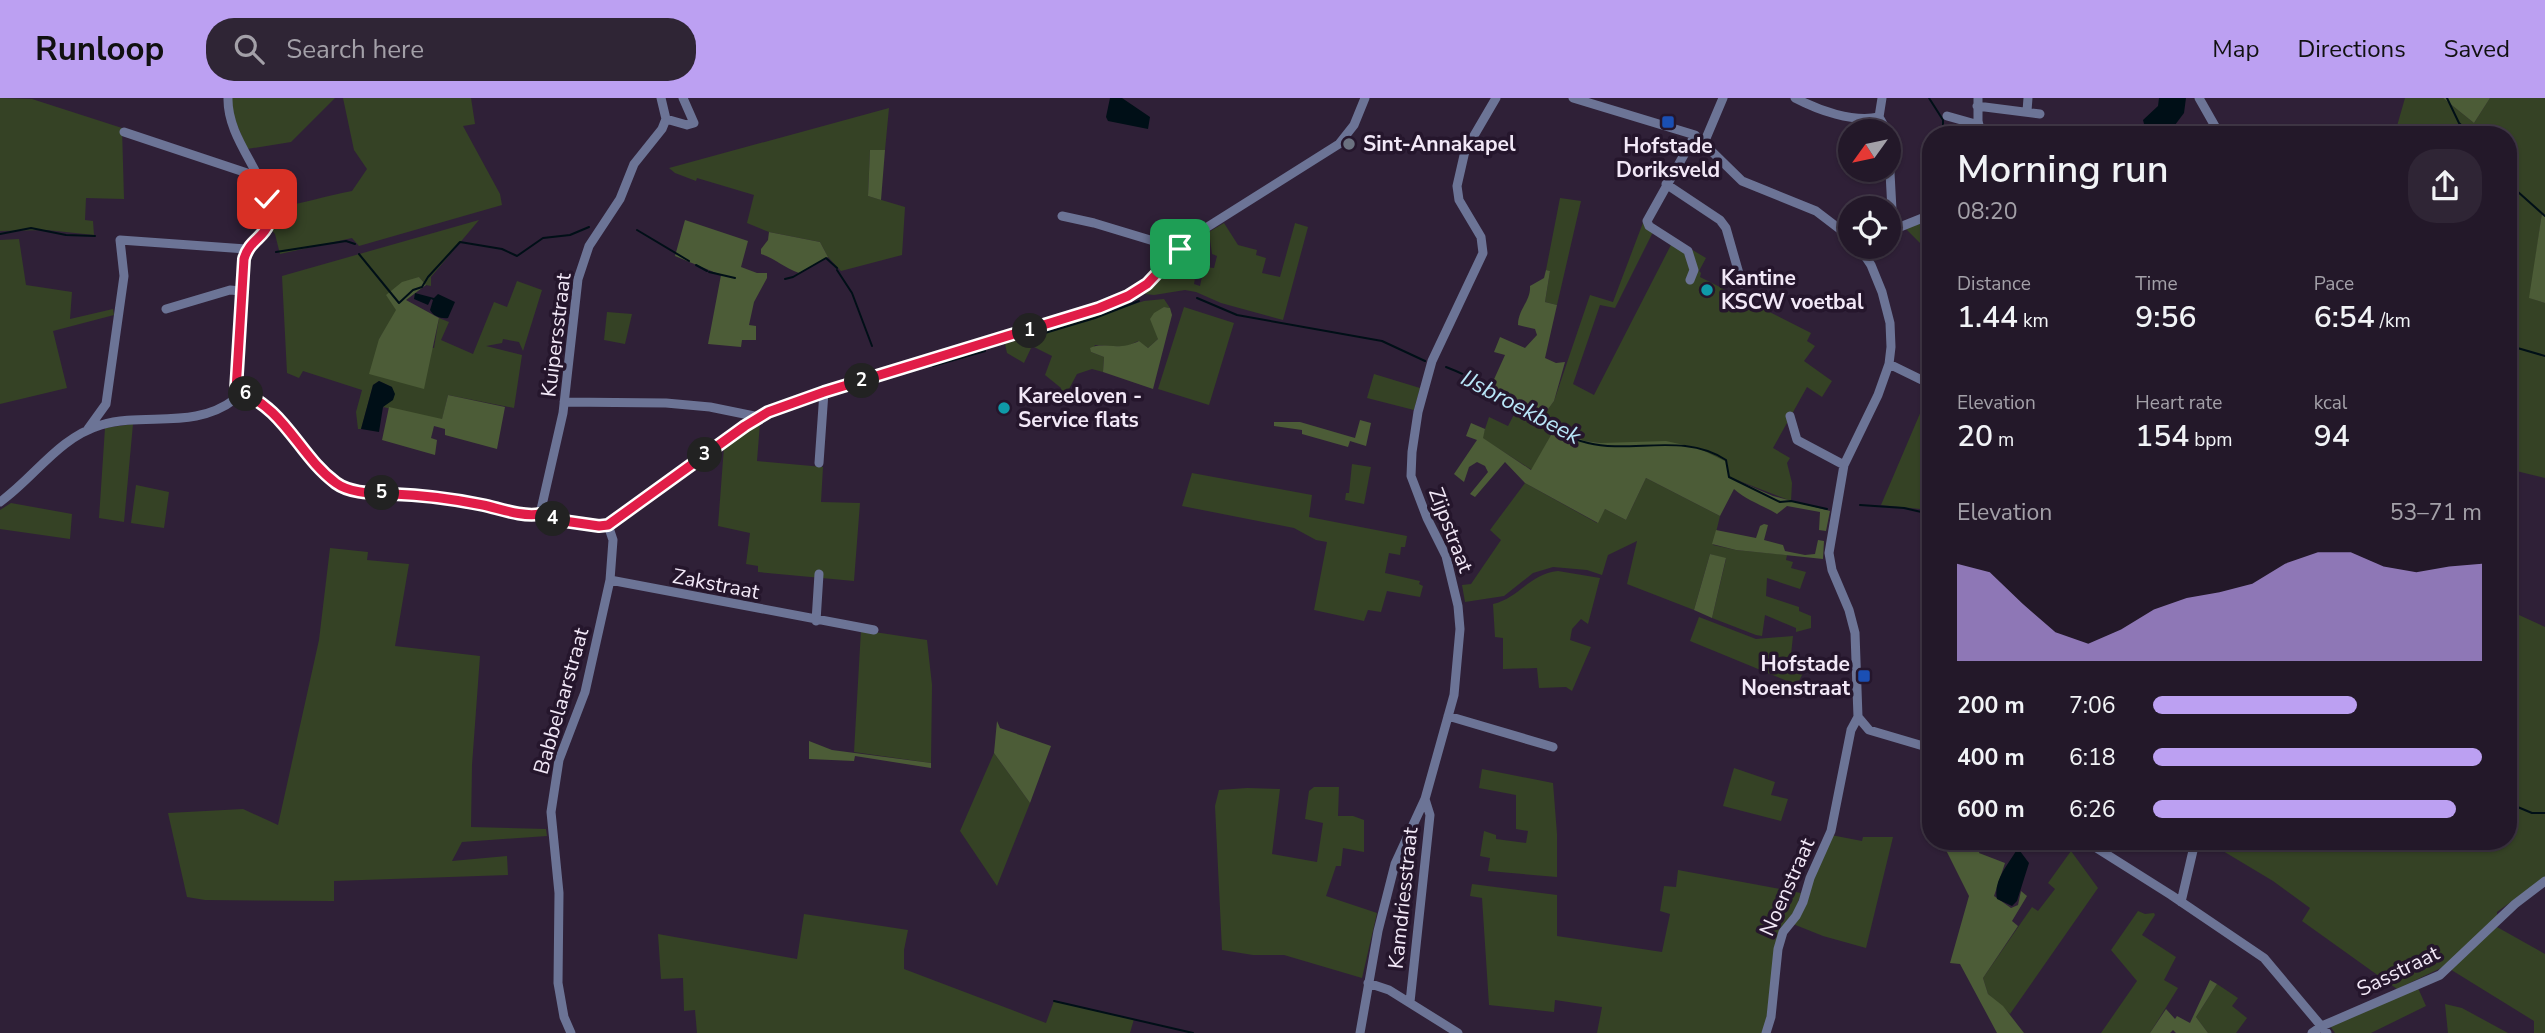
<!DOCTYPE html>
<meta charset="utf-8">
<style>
body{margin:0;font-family:"Nunito Sans",sans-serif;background:#2f2535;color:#f1f3f6;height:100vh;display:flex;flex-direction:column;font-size:26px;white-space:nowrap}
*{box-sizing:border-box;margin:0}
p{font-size:23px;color:#a3a0a8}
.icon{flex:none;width:38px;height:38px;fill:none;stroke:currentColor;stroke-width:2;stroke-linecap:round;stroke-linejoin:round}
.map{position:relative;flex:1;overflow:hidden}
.panel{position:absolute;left:1922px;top:28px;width:595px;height:724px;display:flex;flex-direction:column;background:#231829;border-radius:28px;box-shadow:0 2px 5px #0004,0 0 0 2px #403746}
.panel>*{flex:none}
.needle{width:46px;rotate:237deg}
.controls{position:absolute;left:1838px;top:21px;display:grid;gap:14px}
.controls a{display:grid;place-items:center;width:63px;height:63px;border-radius:50%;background:#231829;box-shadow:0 2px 5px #0004,0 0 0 2px #403746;font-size:35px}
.pin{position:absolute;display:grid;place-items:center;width:60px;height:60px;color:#fff;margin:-30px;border-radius:14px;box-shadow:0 4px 10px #0006}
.km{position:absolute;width:35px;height:35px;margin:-18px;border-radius:50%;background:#222;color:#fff;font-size:19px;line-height:35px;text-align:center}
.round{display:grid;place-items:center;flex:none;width:74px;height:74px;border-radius:28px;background:#2f2535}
.head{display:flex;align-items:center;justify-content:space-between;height:119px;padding:0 35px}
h1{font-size:38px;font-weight:600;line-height:52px}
.figures{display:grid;grid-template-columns:repeat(3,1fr);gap:10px;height:119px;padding:7px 35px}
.figures div{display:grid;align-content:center}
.figures b{font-size:30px;font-weight:600}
.figures small{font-size:19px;font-weight:400}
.figures p{font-size:19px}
.chart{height:196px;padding:14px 35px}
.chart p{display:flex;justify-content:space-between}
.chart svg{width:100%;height:126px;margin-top:7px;fill:#bca0f2;opacity:.7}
ul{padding:0 35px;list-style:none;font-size:23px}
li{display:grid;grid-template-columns:112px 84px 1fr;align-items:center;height:52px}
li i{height:18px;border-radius:9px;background:#bca0f2}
header{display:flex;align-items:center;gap:42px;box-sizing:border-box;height:98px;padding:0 35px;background:#bca0f2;color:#111}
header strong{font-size:33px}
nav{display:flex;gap:38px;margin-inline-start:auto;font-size:24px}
.search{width:490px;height:63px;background:#2f2535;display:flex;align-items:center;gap:18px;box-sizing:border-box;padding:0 24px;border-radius:28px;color:#a3a0a8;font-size:26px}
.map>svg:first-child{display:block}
.green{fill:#354225}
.forest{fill:#4c5c37}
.water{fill:#000f17}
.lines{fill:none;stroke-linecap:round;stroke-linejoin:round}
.stream{stroke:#000f17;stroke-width:2}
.minor{stroke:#6c7496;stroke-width:9}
.route-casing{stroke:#fff;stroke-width:14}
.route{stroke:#e11d48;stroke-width:9}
.transit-dot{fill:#1a4fb4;stroke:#25162c;stroke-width:2.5}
.worship-dot{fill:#6b7280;stroke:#25162c;stroke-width:2.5}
.culture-dot{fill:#0f9aa8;stroke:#25162c;stroke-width:2.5}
.labels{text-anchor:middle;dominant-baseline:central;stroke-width:7;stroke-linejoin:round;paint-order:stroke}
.poi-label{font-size:21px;font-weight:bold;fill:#f2e8f7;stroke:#25162c;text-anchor:start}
.street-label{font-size:21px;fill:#f2e8f7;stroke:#25162c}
.water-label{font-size:23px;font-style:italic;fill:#b9e7f9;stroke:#25162c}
</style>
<header>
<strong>Runloop</strong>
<div class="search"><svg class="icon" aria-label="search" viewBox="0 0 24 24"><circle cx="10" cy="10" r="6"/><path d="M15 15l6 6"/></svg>Search here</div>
<nav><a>Map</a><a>Directions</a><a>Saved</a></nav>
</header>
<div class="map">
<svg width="2545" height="935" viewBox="0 0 2545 935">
<rect width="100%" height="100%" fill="#2f2037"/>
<!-- green -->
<path class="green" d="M0,0L32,1L122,30L124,101L86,100L85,122L93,123L94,137L47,132L0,133Z
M231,0H335L291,44L247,51L234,19Z
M343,0H471L475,26L463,28L500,96L502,107L359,148L352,140L280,156L275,136L271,131L274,110C301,106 325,98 352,93L367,71L354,52Z
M2405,0H2443L2474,25L2490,0H2545V117L2542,115L2530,200L2545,205V380L2508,371V37H2400L2402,31L2397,28Z
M889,10L885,52H870L868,98L905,109L902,157L841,173L828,159L820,144L769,134L747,125L754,97L697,80L696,83L675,75L669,70Z
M1560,100L1581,103L1557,207L1545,204L1550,173L1546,172Z
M1930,121V181L1925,164L1928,153L1904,129Z
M479,122L431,179V188L426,187L419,179L379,241L434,250L439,220L449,224L441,242L473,256L494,204L507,209L517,183L542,192L523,253L519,244L503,241L502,245L486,248L522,257L514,310L448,297L442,322L383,309L387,305L392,289L379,283L373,287L361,331H358L356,314L362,292L303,273L299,280L287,275L282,178Z
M1644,122L1645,129L1653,134L1615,210L1600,207L1573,286L1594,297L1674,141L1706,160L1699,173L1701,175L1700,179L1811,235L1807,243L1815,248L1804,263L1832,283L1822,299L1807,289L1773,350L1790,360L1787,365L1792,385L1791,403L1729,379L1601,345L1584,343L1555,330L1532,372L1482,340L1489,319L1508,328L1519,307L1540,321L1554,303L1590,197L1613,204Z
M1224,125L1238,147L1257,152L1256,157L1266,160L1262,175L1280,179L1295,125L1308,129L1283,222L1221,205L1196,194L1185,192L1154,197L1145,196L1178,161L1195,180L1194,186L1200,188L1204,169L1214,170L1217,158L1212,156L1209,134Z
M19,141L26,187L72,194L70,221L113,211L114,217L53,233L67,290L0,306V142Z
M1164,201L1170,210L1164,209L1158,241L1148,250L1138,243L1126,249L1095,247L1091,254L1104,259L1103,274L1092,271L1077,276L1062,304L1061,290L1045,277L1052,258L1032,248L1024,265L1007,255L1005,246L1144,203Z
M1184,209L1234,225L1209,307L1158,291Z
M607,214L632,216L625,246L604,242Z
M1374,276L1420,290L1414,312L1367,300Z
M1930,292V412L1881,407Z
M760,325L757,363L823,369L821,404L860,405L854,483L758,474V468L746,466L750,435L718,428L724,349Z
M133,326L124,424L99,420L105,330Z
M1352,366L1371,369L1364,406L1345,402L1346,395H1349Z
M1192,375L1312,397L1309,419L1407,438L1405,449H1401L1400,457L1389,455L1385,475L1420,483L1419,486L1423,488L1420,499L1387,493L1381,514L1368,512L1364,523L1314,512L1327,444L1316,442L1294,430L1182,408Z
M1646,380L1720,418L1713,447L1736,452L1787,457L1786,462L1793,464L1791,470L1806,474L1800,491L1767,480L1766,498L1799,509V513L1811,518V530L1796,534V530L1765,517L1762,538L1756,537L1712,520L1726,461L1710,456L1694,512L1627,486L1637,443L1608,457L1602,477L1587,472L1553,469L1533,475L1504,498L1465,504L1462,487L1471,486L1501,442L1490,432L1525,385L1597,425L1605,411L1626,422Z
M136,387L169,394L164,430L131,425Z
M11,405L72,416L70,441L0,431V412Z
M330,450L368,454L367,462L409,466L395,548L480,558L472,667L471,729L546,731L547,738L462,744L452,763L507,758L508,777L334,783V803L205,802L187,799L168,715L243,711L278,727L319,542Z
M1558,473L1600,480L1588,526L1581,521L1572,531L1570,542L1591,549L1572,593L1566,589L1539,590L1537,570L1503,571V540L1495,539L1493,506C1519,500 1529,476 1558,473Z
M2508,512L2545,529V779L2497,814V829L2545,856V935H2534V923L2445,868L2397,891L2302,823L2310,810L2273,783L2208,744H2508Z
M1699,519L1756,541L1793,538L1790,566L1804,573L1797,587L1690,543Z
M861,532L927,542L932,587L931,665L854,654Z
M994,655L1030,705L997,788L960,733Z
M1734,670L1775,684L1771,697L1788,701L1781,723L1723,708Z
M1482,671L1553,685L1557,736V779L1488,773L1490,760L1480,758L1484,733L1496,737V741L1526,745L1528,733L1516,731V697L1479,690Z
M1314,689H1339L1338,718H1353L1364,722V754L1343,750L1341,768H1336L1326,798L1377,815L1362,880L1284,857H1253L1222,852L1215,708L1219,692L1247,690L1280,691L1272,756L1317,764L1323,725L1305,721L1309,693Z
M1831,737L1862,743L1863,739H1893L1866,850L1823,838L1793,826Z
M2071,753L2098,790L2010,916L1988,896L1983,880L2032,809L2038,813L2055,791L2048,785Z
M1678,772L1801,795C1798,807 1792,815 1789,826C1778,862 1770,898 1764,935H1597L1602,909L1555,902L1554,914L1489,907L1482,800L1470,798L1472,786L1557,797V838L1662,854L1670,816L1660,813L1664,788L1676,789Z
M2138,813L2145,816L2154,815L2155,817L2142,837L2176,859L2164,882L2178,890L2150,935H2101L2137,883L2111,852Z
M804,816L908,832L904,852V871L1046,925L1054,903L1134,921L1130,935H697L695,912L684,913L683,880L661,881L658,836L797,861Z
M2217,886L2238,900L2232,908L2247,920L2236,935H2208L2196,919Z
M2418,890L2426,908L2371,935H2335L2330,928Z
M2445,906L2462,910L2508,935H2448Z"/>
<!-- forest -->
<path class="forest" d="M2443,0H2490L2474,25Z
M870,52H885L881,102L868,98Z
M2542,115L2545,117V205L2529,200Z
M685,122L748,143L741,169L757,175H767V180L754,204L749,227L756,228V242H742L741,249L708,246L721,177L675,158Z
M769,134L820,144L828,159L799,175C785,170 775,161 761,156V151L768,142Z
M1546,172L1550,173L1545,204L1557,207L1545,260L1556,265L1565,264L1554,303L1540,322L1491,288L1505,257L1494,254L1500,239L1525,250L1537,237L1535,231L1518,227C1518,211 1531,203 1530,188L1544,180Z
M419,179L426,187L406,202L439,220L424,291L369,276L379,241L396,212L386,197L402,184Z
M1164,209L1170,210L1172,217L1153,291L1103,274L1104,259L1091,254L1090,250C1104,243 1117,254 1139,243L1148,250L1158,241L1150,221L1154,215Z
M448,297L505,309L497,351L445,337V331L434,328L431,340L437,342L435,357L382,342L389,309L442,321Z
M1360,322L1371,325L1366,348L1350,343L1348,349L1302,336V332L1274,328V324H1300L1355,340Z
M1471,325L1485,331L1483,340L1531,372L1555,330L1585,343L1601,345L1666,343L1698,350L1727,364L1729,379L1773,398L1830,413L1826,433L1819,432L1820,414L1787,408L1777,416C1762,407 1746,402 1734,391L1720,418L1646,380L1626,422L1605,411L1598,425L1525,385L1505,364L1475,399L1470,396L1488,374L1485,368L1477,364L1469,369L1464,384L1454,376L1477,342L1466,338Z
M1764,426L1768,427L1764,442L1783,447L1785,453L1805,457L1815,456L1818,442L1824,443L1823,461L1736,452L1712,446L1716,432L1756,440L1760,428Z
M1710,456L1726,460L1712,520L1694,512Z
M997,623L1000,630L1051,648L1030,705L994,655Z
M809,643L832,652L931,665V670L855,658L854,663L809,661Z
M1945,744L1963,749L1965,744H1983L1979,755L2005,765L1994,798L2011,810L2018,807L2021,793L2027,798L2012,823L2018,828L1983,880L1988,896L2003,908L2024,935H1997L1960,866L1950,865L1969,798L1944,748Z
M2210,882L2217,886L2196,919L2208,935H2176L2173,932L2170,935H2150L2166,911L2175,921L2177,918L2190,925Z"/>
<!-- water -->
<path class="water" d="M1110,0H1122L1150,19L1148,31L1108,23L1106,19Z
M2159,0H2186L2184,15L2172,31L2148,29L2144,26L2143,22L2158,8Z
M415,195L434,200L438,196L455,204L448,220C441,221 433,218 430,212L433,202L431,201L428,207L414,201Z
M379,283L392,289L395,296L393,302L383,309L379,334L361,331L373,287Z
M2016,753H2020L2029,765L2017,803L2012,808L1997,801C1993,783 2007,768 2016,753Z"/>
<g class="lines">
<!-- stream -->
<path class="stream" d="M1929,0L1943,22V37
M2447,0L2459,25L2472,37
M2508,85L2545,118
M637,132L689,163
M0,136L31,130L66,137L95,138
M276,154L346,143L355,146
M359,156L399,205L413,192L422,189L428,179L460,144L502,151L517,158L543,140L570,137L589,129
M696,167L707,173
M837,172L852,195L872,248
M709,174L735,180
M785,181L793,179L826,160L837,170
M1197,200L1237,217L1382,243L1425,263
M1018,243L1095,220L1139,203
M2508,247L2509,248
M2514,249L2545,258
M933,268L985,253
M1446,269C1475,280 1500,296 1526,313C1545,325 1566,340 1588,345C1632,356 1683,334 1726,362L1729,379L1780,404L1791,403L1827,411
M1860,407L1904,410L1930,416
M2508,705L2532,715H2545
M1054,903L1193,935"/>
<!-- minor -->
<path class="minor" d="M228,0C227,40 264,74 270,111C271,119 268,126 267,133L246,151
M1573,0L1695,37L1742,83L1816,113L1850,139
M1795,0C1818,12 1853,25 1879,19
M1882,0L1879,19L1887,33
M1978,0V23L1981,37
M2199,0L2220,37
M1977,8L2040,16
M2027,13L2028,0
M1947,18L1979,27
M666,21L687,27L694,25L683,0
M124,34L256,78
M1888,37L1893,131
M2048,37L2072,32L2155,33L2175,37
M1704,45L1723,0
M1666,86L1720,122L1726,130L1742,186
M1062,118L1094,125L1180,151
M1890,133L1930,117
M1859,149L1871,167L1882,194L1890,225L1891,249L1889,266L1878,297L1844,367L1829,455L1832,472L1849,512L1855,535L1858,619L1869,632L1930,650
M1690,182L1694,172L1688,153L1649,128L1647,123L1695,37
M166,211L230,192L241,193
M1889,266L1930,286
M236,292C278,307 301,348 329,379L340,388L362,394L427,397L509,414L540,416L543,420L608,427
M564,304L666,305L710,309L759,319
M1790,318L1797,342L1844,367
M88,331L106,306L124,178L120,142L246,151
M819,365L824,294
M0,404C35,379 58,340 101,327C146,314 195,332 235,301L241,193L246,151
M540,416L563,315L578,181L589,148L620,101L634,66L662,31L666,21L661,0
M608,427L745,328L768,314L824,294L1099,210L1136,194L1147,186L1180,151L1201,133L1339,46L1354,27L1365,0
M610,482L874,532
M816,523L819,476
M1448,618L1553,649
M2087,744L2171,797L2264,860L2327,935
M2181,804L2195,744
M1368,885L1389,892L1458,935
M1410,904L1430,717L1425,701
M571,935L564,919L558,885L559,795L551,714L559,662L585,594L610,482L613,442L608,427
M1360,935L1378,833L1395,766L1425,701L1454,597L1460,531L1458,508L1446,458L1427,420L1411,378L1412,354L1418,314L1432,263L1483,155L1481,139L1459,102L1457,88L1465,53L1496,0
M1766,935L1771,919L1778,851L1783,834L1796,818L1803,804L1810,780L1831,733L1851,632L1858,619
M2312,935L2322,928L2440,877L2515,806L2545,783"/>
</g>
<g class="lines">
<defs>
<path id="route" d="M267,101C278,140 251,135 244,161L236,292C286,310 298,357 336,385C351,396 375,395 393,396C424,397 453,401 483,407C501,411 522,419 540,416L543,420L599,428L608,427L745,328L768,314L824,294L1099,210L1128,198L1147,186L1180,151"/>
</defs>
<!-- route casing -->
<use href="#route" class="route-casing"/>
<!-- route -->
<use href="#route" class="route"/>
</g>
<!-- markers -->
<g class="transit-dot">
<rect x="1661" y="17" width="14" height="14" rx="3.5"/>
<rect x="1857" y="571" width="14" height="14" rx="3.5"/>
</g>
<circle class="worship-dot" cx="1349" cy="46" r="7"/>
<g class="culture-dot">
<circle cx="1707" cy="192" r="7"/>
<circle cx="1004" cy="310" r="7"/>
</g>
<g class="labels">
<!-- poi labels -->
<g class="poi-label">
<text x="1363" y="46">Sint-Annakapel</text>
<text x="1668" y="48" text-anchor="middle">Hofstade<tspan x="1668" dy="24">Doriksveld</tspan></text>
<text x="1721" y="180">Kantine<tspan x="1721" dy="24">KSCW voetbal</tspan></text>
<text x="1018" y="298">Kareeloven -<tspan x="1018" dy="24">Service flats</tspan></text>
<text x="1850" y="566" text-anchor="end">Hofstade<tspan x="1850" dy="24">Noenstraat</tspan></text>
</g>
<!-- street labels -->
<g class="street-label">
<text transform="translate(556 237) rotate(-83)">Kuipersstraat</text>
<text transform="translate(1451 432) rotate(69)">Zijpstraat</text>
<text transform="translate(716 486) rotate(11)">Zakstraat</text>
<text transform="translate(561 603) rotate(-74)">Babbelaarstraat</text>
<text transform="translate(1787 789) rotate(-66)">Noenstraat</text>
<text transform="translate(1403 800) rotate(-84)">Kamdriesstraat</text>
<text transform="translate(2398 873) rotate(-26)">Sasstraat</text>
</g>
<!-- water labels -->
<g class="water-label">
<text transform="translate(1521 309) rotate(28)">IJsbroekbeek</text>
</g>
</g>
</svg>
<div class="controls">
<a><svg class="needle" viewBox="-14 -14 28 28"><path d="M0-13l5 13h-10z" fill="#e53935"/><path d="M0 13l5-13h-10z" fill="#a3a0a8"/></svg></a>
<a><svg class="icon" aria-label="locate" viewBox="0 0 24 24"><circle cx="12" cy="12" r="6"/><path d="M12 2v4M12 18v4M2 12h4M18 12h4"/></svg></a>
</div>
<div class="pin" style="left:1180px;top:151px;background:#1e9e55"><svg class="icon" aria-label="arrive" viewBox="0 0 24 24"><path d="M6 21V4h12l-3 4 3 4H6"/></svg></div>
<div class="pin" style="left:267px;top:101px;background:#d93025"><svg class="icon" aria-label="check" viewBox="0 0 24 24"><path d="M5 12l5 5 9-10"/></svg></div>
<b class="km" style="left:1030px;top:233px">1</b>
<b class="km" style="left:862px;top:283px">2</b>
<b class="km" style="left:705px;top:357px">3</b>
<b class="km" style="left:553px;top:421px">4</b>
<b class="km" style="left:382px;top:395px">5</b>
<b class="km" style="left:246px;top:296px">6</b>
<section class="panel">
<div class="head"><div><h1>Morning run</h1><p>08:20</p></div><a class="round"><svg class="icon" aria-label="share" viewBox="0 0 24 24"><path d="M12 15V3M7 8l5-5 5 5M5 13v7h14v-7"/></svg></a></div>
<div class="figures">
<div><p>Distance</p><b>1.44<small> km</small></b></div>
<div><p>Time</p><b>9:56</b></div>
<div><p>Pace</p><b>6:54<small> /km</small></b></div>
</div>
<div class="figures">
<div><p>Elevation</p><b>20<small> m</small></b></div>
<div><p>Heart rate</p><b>154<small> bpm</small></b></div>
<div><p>kcal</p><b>94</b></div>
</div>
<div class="chart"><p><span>Elevation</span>53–71 m</p>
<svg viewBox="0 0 160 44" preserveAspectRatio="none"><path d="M0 44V10L10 13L20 24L30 34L40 38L50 33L60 26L70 22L80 20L90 17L100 10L110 6L120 6L130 11L140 13L150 11L160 10V44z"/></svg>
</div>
<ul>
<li><b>200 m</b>7:06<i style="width:62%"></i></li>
<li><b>400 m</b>6:18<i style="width:100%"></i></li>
<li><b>600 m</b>6:26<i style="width:92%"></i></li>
</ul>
</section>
</div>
